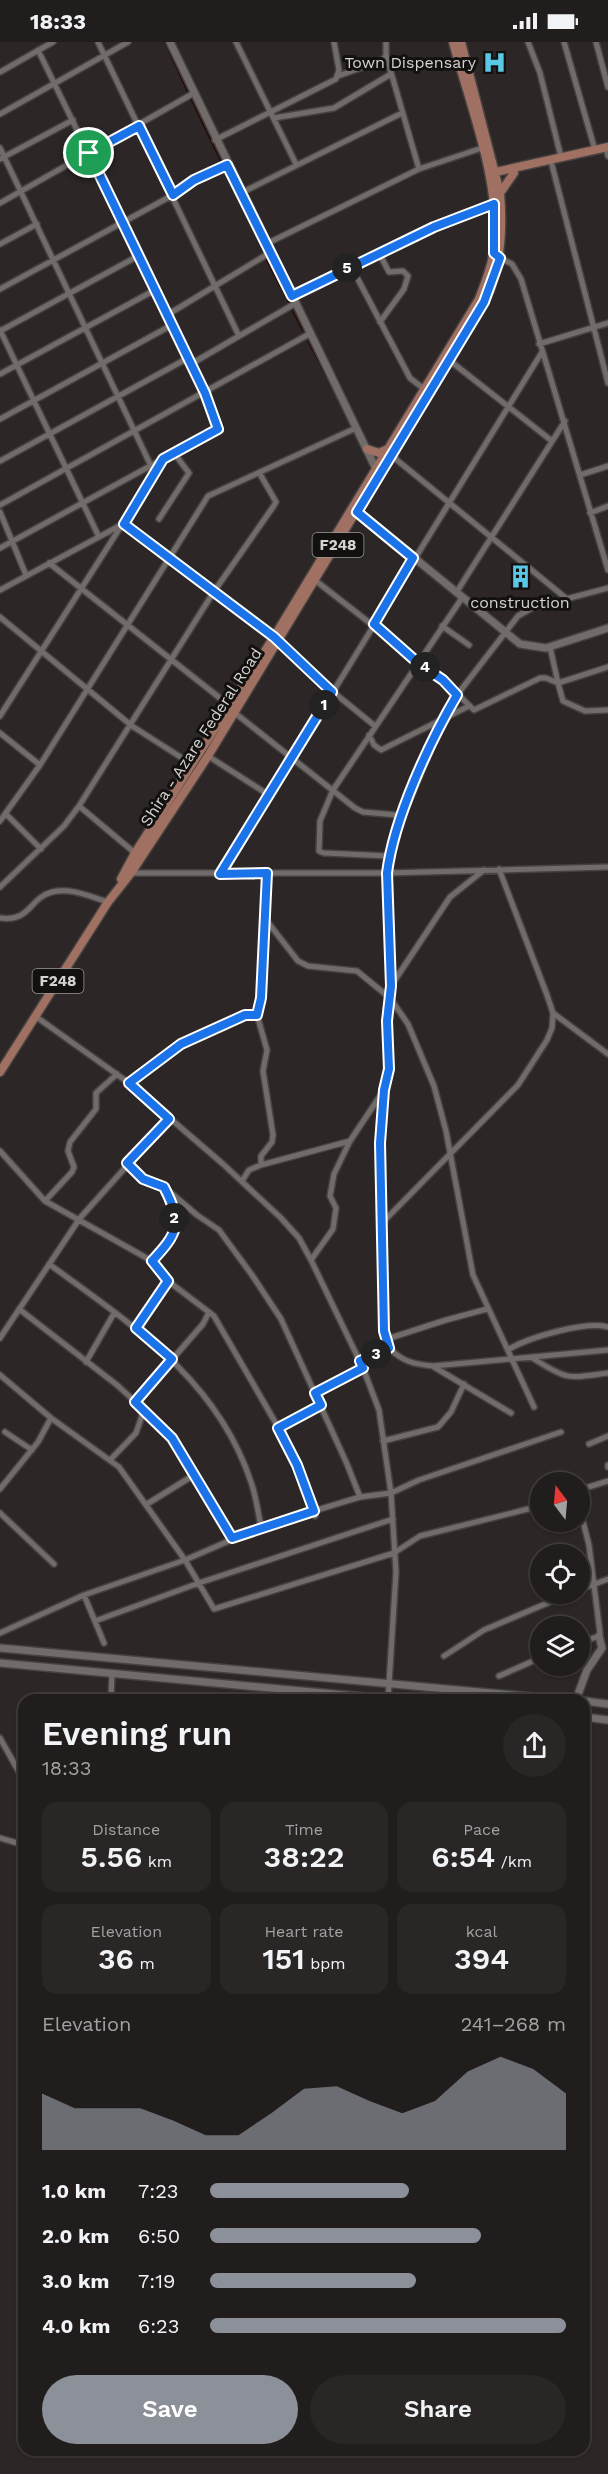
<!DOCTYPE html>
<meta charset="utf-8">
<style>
body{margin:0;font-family:"Work Sans",sans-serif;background:#292625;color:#f1f3f6;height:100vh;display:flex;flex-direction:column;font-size:22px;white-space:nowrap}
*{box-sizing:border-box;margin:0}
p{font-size:20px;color:#a2a2a3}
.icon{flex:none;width:33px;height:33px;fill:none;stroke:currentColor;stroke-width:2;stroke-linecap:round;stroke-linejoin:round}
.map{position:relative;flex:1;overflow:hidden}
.panel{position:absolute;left:18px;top:1652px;width:572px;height:762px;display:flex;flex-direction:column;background:#211d1c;border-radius:18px;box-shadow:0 2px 4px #0004,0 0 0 2px #3e3b3b}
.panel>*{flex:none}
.needle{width:39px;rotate:344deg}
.tools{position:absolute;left:530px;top:1430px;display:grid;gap:12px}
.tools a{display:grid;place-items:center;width:60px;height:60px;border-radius:50%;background:#211d1c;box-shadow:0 2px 4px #0004,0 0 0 2px #3e3b3b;font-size:30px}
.pin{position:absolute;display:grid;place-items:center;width:51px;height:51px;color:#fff;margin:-26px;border:3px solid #fff;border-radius:50%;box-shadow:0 2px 6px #0007}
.km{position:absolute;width:30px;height:30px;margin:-15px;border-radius:50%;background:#222;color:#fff;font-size:16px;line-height:30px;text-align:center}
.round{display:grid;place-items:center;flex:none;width:63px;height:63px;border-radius:32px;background:#292625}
.overview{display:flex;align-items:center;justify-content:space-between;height:102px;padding:0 24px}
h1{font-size:33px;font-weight:600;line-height:45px}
.stats{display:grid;grid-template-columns:repeat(3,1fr);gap:9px;height:102px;padding:6px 24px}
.stats div{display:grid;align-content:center;border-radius:15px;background:#292625;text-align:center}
.stats b{font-size:30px;font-weight:600}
.stats small{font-size:16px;font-weight:400}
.stats p{font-size:16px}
.chart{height:168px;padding:12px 24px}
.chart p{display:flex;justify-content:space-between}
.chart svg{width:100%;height:108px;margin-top:6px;fill:#8c9099;opacity:.7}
.action{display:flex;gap:12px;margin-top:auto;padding:12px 24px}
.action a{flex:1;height:69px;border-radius:36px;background:#8c9099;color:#fff;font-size:24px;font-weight:600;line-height:69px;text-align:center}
.action a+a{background:#292625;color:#f1f3f6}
ul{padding:0 24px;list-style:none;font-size:20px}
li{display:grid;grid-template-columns:96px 72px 1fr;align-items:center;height:45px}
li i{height:15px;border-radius:8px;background:#8c9099}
.status{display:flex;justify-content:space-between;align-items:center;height:42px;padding:0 30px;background:#211d1c;direction:ltr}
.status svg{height:16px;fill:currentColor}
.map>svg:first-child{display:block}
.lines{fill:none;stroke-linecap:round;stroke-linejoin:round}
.stream{stroke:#280903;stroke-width:1.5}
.minor-casing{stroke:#464241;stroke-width:8}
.tertiary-casing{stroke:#464241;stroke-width:10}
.primary-casing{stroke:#464241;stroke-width:11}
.minor{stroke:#716c6a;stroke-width:5}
.tertiary{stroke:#716c6a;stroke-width:7}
.primary{stroke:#a07062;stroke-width:8}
.route-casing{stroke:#fff;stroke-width:12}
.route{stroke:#1a73e8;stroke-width:8}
.labels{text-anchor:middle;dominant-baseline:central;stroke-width:6;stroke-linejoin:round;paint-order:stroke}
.shield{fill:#131110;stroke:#9b9897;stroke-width:1.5}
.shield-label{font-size:15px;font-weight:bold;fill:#d5d2d1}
.poi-label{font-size:16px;fill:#d5d2d1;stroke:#131110;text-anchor:end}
.street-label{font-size:16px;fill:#d5d2d1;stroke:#131110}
</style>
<div class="status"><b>18:33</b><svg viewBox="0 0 49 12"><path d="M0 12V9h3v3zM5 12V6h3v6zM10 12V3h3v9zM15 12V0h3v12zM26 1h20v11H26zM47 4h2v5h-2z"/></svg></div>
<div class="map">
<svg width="608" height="2432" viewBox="0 0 608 2432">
<rect width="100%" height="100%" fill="#2c2726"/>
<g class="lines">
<!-- stream -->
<path class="stream" d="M165,0L188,51
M190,55L223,124
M225,129L247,175
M266,217L290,263
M292,268L303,289
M308,299L333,347
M355,391L370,424"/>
<defs>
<path id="minor" d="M98,0L239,294
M236,0L296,122
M528,0L540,31L561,115
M564,0L595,108
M596,0L608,45
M386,13L419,127
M0,30L53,0
M338,34L383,18L386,13V0
M0,72L128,0
M274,76L334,66L391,32
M215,98L336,37L339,28L334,0
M0,106L151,424
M607,110L608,114
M0,117L73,78
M552,123L608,341
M241,151L402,71
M0,161L194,51
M0,202L37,182
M266,202L419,127L482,106
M379,211L389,230L403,229L408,234L404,247L380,280
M498,215L512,222L521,237L608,528
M351,224L410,336L424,347
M0,247L173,153C191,140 208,131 227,124
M292,253L434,185L494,162
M167,273L271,210
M0,288L99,495
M0,289L138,214
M539,302L608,281
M449,318L552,399
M191,322L296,261
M0,332L155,248
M0,377L172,283
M392,414L567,557
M0,419L188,316
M580,433L608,424
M0,463L311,291
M0,470L26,533
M590,471L608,464
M159,477L189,431L174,411
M124,481L274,595L332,649L375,684
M0,506L218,387L205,351L38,8
M49,521L230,664
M316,539L443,638L474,668L540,636H546L558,641L550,605
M0,548L123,482
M456,551L565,379
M0,575L132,684L193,723
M442,584L469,603
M608,625L558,641L563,659L585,669L608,668
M235,671L355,766L363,770L397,773
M0,674L162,420
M0,691L40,723
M369,693L374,703L381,708L469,664
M208,714L269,753
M79,764L135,811
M6,772L41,807
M0,779L40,723L208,454L356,386
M389,814L324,811L319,809L320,779L333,748L462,556
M131,831H387L608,825
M221,832L542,310
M0,845L64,784L79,764L213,551L273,465L276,460L260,432
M263,874L298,919L308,924L357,929L390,956L408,982L434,1044L446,1089L473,1233L534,1365
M0,876C31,880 29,856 52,850C71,845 91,855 108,860
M391,944L450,855L484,828
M553,971L608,1012
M257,973L267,1008L263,1029L273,1093L272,1100L261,1114V1123
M35,974L129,1041L223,1122L281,1176L299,1196L311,1218L363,1326L379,1368L391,1451L396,1530L388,1658
M129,1041L181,1002L245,973H257L261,956L267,831
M0,1109L45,1159L152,1219L168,1239L214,1274L278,1385L297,1423L315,1474
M127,1121L143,1137L164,1145L197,1173L219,1188L252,1233L281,1277L347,1422L360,1455
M242,1139L249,1128L261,1123L350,1099
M45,1159L72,1130L74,1125L68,1109L70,1100L96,1067V1051L117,1032
M381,1182L518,1043L547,998L552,986L553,971L547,953L499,827
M311,1218L333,1187L336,1166L330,1154L334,1132L350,1099L384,1048L389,1027L387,979L391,944L387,831L402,776L443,678L457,653L518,574L532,566L608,546
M152,1219C175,1194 184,1183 166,1149
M49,1222C132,1283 217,1337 251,1440C256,1454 258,1470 261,1485
M19,1267L117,1343L165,1387L232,1495
M136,1286L168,1239
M0,1296L80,1176L169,1077
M387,1297L446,1278L487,1267
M389,1306C403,1320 414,1322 433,1324L608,1308
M509,1307C530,1295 585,1279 608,1285
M534,1317C569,1339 568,1336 608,1331
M360,1319L389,1306L384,1289L380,1155L384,1050
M86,1320L113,1273L117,1272
M434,1325L511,1371
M0,1333L51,1376L119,1425L185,1518L214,1567L394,1511L420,1494L540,1464
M315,1351L363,1326
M135,1360L203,1282L209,1270
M278,1385L321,1363
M5,1390L32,1408
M383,1399L438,1385L451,1370L464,1342
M589,1402L608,1394
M111,1417L136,1391L144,1368
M608,1423V1425
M0,1447L38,1400L51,1376
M579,1448L608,1439
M147,1462L194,1433
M579,1464L589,1503L600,1591L599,1594L579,1601
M0,1471L54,1522
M579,1548L608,1537
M84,1553L104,1601
M95,1579L199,1541L393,1477
M0,1591L84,1553L185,1518L261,1485L360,1455L391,1451L419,1438L561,1390
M444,1614L484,1588L571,1551
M499,1634L540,1616
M111,1658L112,1631
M0,1696L24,1739
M0,1796L24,1803"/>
<path id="tertiary" d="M170,0L376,427
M358,470L520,602L546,606L608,586
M0,1606L567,1658
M0,1621L399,1658
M576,1658L587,1628L602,1606L599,1594
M584,1659L608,1662
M584,1675L608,1678"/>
<path id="primary" d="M491,131L608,105
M500,151L514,131
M367,407L379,411L388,407
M121,837L135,811L274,595L479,257C485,241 492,225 494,208C502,142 470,64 453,0
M0,1030L108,860L131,831L208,714L490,248C501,215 503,186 500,151L461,0"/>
</defs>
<!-- minor casing -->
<use href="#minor" class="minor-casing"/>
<!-- tertiary casing -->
<use href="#tertiary" class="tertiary-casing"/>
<!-- primary casing -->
<use href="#primary" class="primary-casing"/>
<!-- minor -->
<use href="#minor" class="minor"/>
<!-- tertiary -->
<use href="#tertiary" class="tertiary"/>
<!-- primary -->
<use href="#primary" class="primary"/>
</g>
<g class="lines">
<defs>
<path id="route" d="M139,84L173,153L194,138L227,123L292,254L434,185L494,162V211L500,216L484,260L357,470L413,516L374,582L418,621L443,638L457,653C429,701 394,776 387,831L391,944L387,979L389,1027L384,1048L380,1101L384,1289L389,1306L360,1319L363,1326L315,1351L321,1363L278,1386L297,1423L314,1469L232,1496L172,1396L135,1360L172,1317L136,1286L168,1239L152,1219C178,1191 183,1182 164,1145L143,1137L127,1121L169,1077L129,1041L181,1002L245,973H257L261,956L267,831L220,832L332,650L274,595L124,482L163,417L218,387L205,351L89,111Z"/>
</defs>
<!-- route casing -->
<use href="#route" class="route-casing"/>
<!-- route -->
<use href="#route" class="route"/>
</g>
<!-- icons -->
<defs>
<symbol id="hospital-bare" viewBox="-9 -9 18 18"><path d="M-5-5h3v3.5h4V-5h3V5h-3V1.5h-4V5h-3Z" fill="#59c8e5" stroke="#131110" stroke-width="2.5" paint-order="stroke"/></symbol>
<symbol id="building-bare" viewBox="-9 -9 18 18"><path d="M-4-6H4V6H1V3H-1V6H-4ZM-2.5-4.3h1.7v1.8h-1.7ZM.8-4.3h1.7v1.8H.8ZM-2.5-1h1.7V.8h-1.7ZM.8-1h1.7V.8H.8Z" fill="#59c8e5" stroke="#131110" stroke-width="2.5" paint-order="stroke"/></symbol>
</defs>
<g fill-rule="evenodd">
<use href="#hospital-bare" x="478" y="4" width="33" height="33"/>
<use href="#building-bare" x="504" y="518" width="33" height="33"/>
</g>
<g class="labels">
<!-- shield labels -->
<g class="shield">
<rect x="312.5" y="491" width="51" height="24" rx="4.5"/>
<rect x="32.5" y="927" width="51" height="24" rx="4.5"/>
</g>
<g class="shield-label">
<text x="338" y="503">F248</text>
<text x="58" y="939">F248</text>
</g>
<!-- poi labels -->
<g class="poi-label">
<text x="476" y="20">Town Dispensary</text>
<text x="520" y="560" text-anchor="middle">construction</text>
</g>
<!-- street labels -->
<g class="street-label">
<text transform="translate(201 695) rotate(-57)">Shira - Azare Federal Road</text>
</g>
</g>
</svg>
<div class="tools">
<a><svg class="needle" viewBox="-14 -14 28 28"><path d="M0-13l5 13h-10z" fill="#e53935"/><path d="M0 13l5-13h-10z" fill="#a2a2a3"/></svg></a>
<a><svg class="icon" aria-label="locate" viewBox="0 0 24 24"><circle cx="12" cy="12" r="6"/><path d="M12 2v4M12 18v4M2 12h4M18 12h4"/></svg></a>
<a><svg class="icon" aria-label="layers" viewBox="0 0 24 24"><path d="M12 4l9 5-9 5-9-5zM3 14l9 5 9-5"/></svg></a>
</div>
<div class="pin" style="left:89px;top:111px;background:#1e9e55"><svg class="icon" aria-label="arrive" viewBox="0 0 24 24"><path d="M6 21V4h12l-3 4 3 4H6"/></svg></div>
<b class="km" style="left:324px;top:663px">1</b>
<b class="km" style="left:174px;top:1176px">2</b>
<b class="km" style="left:376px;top:1312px">3</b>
<b class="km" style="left:425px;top:625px">4</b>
<b class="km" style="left:347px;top:226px">5</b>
<section class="panel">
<div class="overview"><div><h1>Evening run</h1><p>18:33</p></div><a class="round"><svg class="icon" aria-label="share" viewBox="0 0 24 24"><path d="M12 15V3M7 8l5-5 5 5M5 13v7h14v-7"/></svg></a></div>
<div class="stats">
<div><p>Distance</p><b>5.56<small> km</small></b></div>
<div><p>Time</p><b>38:22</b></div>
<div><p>Pace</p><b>6:54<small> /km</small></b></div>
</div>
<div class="stats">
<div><p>Elevation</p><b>36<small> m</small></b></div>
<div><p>Heart rate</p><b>151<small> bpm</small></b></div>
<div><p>kcal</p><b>394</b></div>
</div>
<div class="chart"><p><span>Elevation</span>241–268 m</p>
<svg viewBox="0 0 160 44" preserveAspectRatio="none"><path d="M0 44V21L10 27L20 27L30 27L40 32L50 38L60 38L70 29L80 19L90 18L100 24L110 29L120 24L130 12L140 6L150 11L160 21V44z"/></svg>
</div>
<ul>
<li><b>1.0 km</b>7:23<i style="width:56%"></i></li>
<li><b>2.0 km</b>6:50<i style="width:76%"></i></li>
<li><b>3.0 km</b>7:19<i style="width:58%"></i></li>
<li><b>4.0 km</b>6:23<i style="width:100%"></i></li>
</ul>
<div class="action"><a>Save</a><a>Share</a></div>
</section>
</div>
